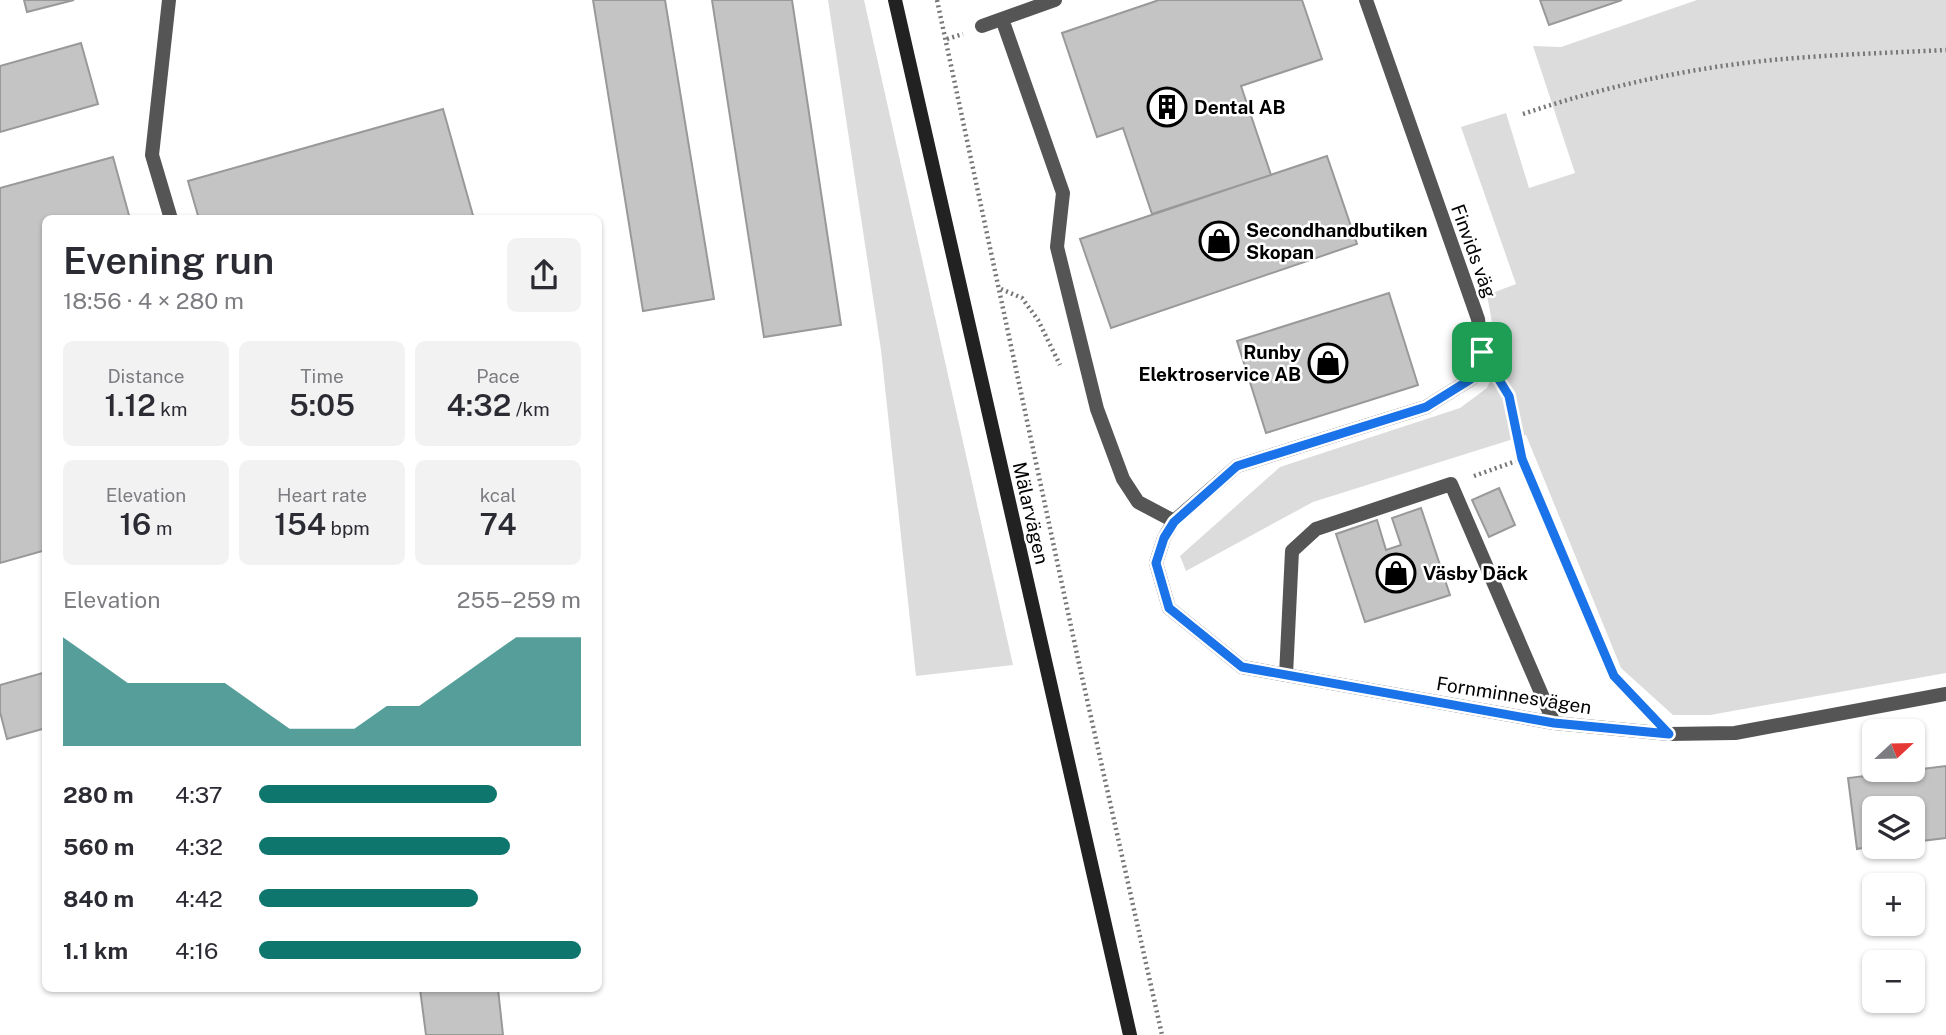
<!DOCTYPE html>
<meta charset="utf-8">
<style>
body{margin:0;font-family:"Public Sans",sans-serif;background:#f2f2f3;color:#2b2b33;height:100vh;display:flex;flex-direction:column;font-size:26px;white-space:nowrap}
*{box-sizing:border-box;margin:0}
p{font-size:23px;color:#7c7c81}
.icon{flex:none;width:38px;height:38px;fill:none;stroke:currentColor;stroke-width:2;stroke-linecap:round;stroke-linejoin:round}
.map{position:relative;flex:1;overflow:hidden}
.sheet{position:absolute;left:42px;top:215px;width:560px;height:777px;display:flex;flex-direction:column;background:#fff;border-radius:10px;box-shadow:0 2px 5px #0004}
.sheet>*{flex:none}
.needle{width:46px;rotate:68deg}
.controls{position:absolute;left:1862px;top:719px;display:grid;gap:14px}
.controls a{display:grid;place-items:center;width:63px;height:63px;border-radius:10px;background:#fff;box-shadow:0 2px 5px #0004;font-size:35px}
.pin{position:absolute;display:grid;place-items:center;width:60px;height:60px;color:#fff;margin:-30px;border-radius:14px;box-shadow:0 4px 10px #0006}
.round{display:grid;place-items:center;flex:none;width:74px;height:74px;border-radius:10px;background:#f2f2f3}
.headline{display:flex;align-items:center;justify-content:space-between;height:119px;padding:0 21px}
h1{font-size:38px;font-weight:600;line-height:52px}
.figures{display:grid;grid-template-columns:repeat(3,1fr);gap:10px;height:119px;padding:7px 21px}
.figures div{display:grid;align-content:center;border-radius:10px;background:#f2f2f3;text-align:center}
.figures b{font-size:30px;font-weight:600}
.figures small{font-size:19px;font-weight:400}
.figures p{font-size:19px}
.chart{height:196px;padding:14px 21px}
.chart p{display:flex;justify-content:space-between}
.chart svg{width:100%;height:126px;margin-top:7px;fill:#0f766e;opacity:.7}
ul{padding:0 21px;list-style:none;font-size:23px}
li{display:grid;grid-template-columns:112px 84px 1fr;align-items:center;height:52px}
li i{height:18px;border-radius:9px;background:#0f766e}
.map>svg:first-child{display:block}
.green{fill:#dcdcdc}
.building{fill:#c4c4c4;stroke:#999;stroke-width:2}
.lines{fill:none;stroke-linecap:round;stroke-linejoin:round}
.path{stroke:#777;stroke-width:4.5;stroke-dasharray:2 3.5;stroke-linecap:butt}
.service{stroke:#555;stroke-width:14}
.minor{stroke:#555;stroke-width:14}
.secondary{stroke:#222;stroke-width:14}
.route-casing{stroke:#fff;stroke-width:14}
.route{stroke:#1a73e8;stroke-width:9}
.labels{text-anchor:middle;dominant-baseline:central;stroke-width:5;stroke-linejoin:round;paint-order:stroke}
.poi-label{font-size:19px;font-weight:bold;fill:#000;stroke:#fff;text-anchor:start}
.street-label{font-size:19px;fill:#000;stroke:#fff}
</style>
<div class="map">
<svg width="1946" height="1035" viewBox="0 0 1946 1035">
<rect width="100%" height="100%" fill="#fff"/>
<!-- green -->
<path class="green" d="M828,0H864L1013,665L916,676L881,350Z
M1697,0H1946V673L1710,715H1673L1621,668L1526,435L1313,502L1186,571L1180,556L1280,467L1460,408L1487,388L1499,361L1487,295L1516,284L1461,127L1506,113L1529,188L1575,173L1533,46L1561,47Z"/>
<!-- building -->
<path class="building" d="M24,0H74L27,12Z
M593,0H665L714,299L643,311Z
M712,0H792L841,325L764,337Z
M1159,0H1302L1322,59L1241,86L1271,175L1152,214L1123,128L1097,137L1062,33Z
M1540,0H1622L1549,25Z
M81,43L98,104L0,132V66Z
M443,109L474,219H199L188,181Z
M1327,156L1357,244L1111,328L1080,239Z
M113,157L130,219H46V550L0,563V188Z
M1389,293L1418,385L1266,433L1237,341Z
M1499,488L1515,525L1489,537L1472,500Z
M1421,508L1450,595L1365,622L1336,534L1377,520L1386,550L1401,545L1392,518Z
M46,672V728L7,739L0,712V685Z
M1946,766V838L1913,842V808H1874V846L1857,849L1848,778Z
M420,989H498L503,1035H426Z"/>
<g class="lines">
<!-- path -->
<path class="path" d="M937,0L1078,659L1162,1035
M947,39L963,34
M1523,114C1597,89 1675,71 1753,62C1817,55 1882,53 1946,50
M1001,289L1022,298L1038,320L1060,365
M1498,378L1509,396L1522,459L1614,676L1645,708
M1474,476L1522,459"/>
<!-- service -->
<path class="service" d="M169,0L152,155L171,219
M1002,19L1063,193L1057,247L1097,409L1123,479L1138,502L1174,521
M982,26L1055,0
M1286,675L1292,551L1316,529L1451,484L1554,723"/>
<!-- minor -->
<path class="minor" d="M1366,0L1478,319L1482,352L1471,379L1426,407L1237,466L1174,521L1164,538L1156,563L1169,608L1242,667L1554,723L1669,734L1735,733L1946,694"/>
<!-- secondary -->
<path class="secondary" d="M895,0L1130,1035"/>
</g>
<g class="lines">
<defs>
<path id="route" d="M1482,352L1509,396L1522,459L1614,676L1669,734L1554,723L1242,667L1169,608L1156,563L1164,538L1174,522L1237,466L1426,407L1471,379Z"/>
</defs>
<!-- route casing -->
<use href="#route" class="route-casing"/>
<!-- route -->
<use href="#route" class="route"/>
</g>
<!-- icons -->
<defs>
<symbol id="building-ring" viewBox="-11 -11 22 22"><circle r="9.5" fill="#fff" stroke="#000" stroke-width="1.5"/><path d="M-4-6H4V6H1V3H-1V6H-4ZM-2.5-4.3h1.7v1.8h-1.7ZM.8-4.3h1.7v1.8H.8ZM-2.5-1h1.7V.8h-1.7ZM.8-1h1.7V.8H.8Z" fill="#000"/></symbol>
<symbol id="shop-ring" viewBox="-11 -11 22 22"><circle r="9.5" fill="#fff" stroke="#000" stroke-width="1.5"/><path d="M-5-2.5h2.3a2.7 3.5 0 0 1 5.4 0H5L5.5 6h-11ZM-1.5-2.5h3a1.5 2.3 0 0 0-3 0Z" fill="#000"/></symbol>
</defs>
<g fill-rule="evenodd">
<use href="#building-ring" x="1145" y="85" width="44" height="44"/>
<use href="#shop-ring" x="1197" y="219" width="44" height="44"/>
<use href="#shop-ring" x="1306" y="341" width="44" height="44"/>
<use href="#shop-ring" x="1374" y="551" width="44" height="44"/>
</g>
<g class="labels">
<!-- poi labels -->
<g class="poi-label">
<text x="1194" y="107">Dental AB</text>
<text x="1246" y="230">Secondhandbutiken<tspan x="1246" dy="22">Skopan</tspan></text>
<text x="1301" y="352" text-anchor="end">Runby<tspan x="1301" dy="22">Elektroservice AB</tspan></text>
<text x="1423" y="573">Väsby Däck</text>
</g>
<!-- street labels -->
<g class="street-label">
<text transform="translate(1474 251) rotate(70)">Finvids väg</text>
<text transform="translate(1031 513) rotate(77)">Mälarvägen</text>
<text transform="translate(1514 695) rotate(9)">Fornminnesvägen</text>
</g>
</g>
</svg>
<div class="controls">
<a><svg class="needle" viewBox="-14 -14 28 28"><path d="M0-13l5 13h-10z" fill="#e53935"/><path d="M0 13l5-13h-10z" fill="#7c7c81"/></svg></a>
<a><svg class="icon" aria-label="layers" viewBox="0 0 24 24"><path d="M12 4l9 5-9 5-9-5zM3 14l9 5 9-5"/></svg></a>
<a>+</a>
<a>−</a>
</div>
<div class="pin" style="left:1482px;top:352px;background:#1e9e55"><svg class="icon" aria-label="arrive" viewBox="0 0 24 24"><path d="M6 21V4h12l-3 4 3 4H6"/></svg></div>
<section class="sheet">
<div class="headline"><div><h1>Evening run</h1><p>18:56 · 4 × 280 m</p></div><a class="round"><svg class="icon" aria-label="share" viewBox="0 0 24 24"><path d="M12 15V3M7 8l5-5 5 5M5 13v7h14v-7"/></svg></a></div>
<div class="figures">
<div><p>Distance</p><b>1.12<small> km</small></b></div>
<div><p>Time</p><b>5:05</b></div>
<div><p>Pace</p><b>4:32<small> /km</small></b></div>
</div>
<div class="figures">
<div><p>Elevation</p><b>16<small> m</small></b></div>
<div><p>Heart rate</p><b>154<small> bpm</small></b></div>
<div><p>kcal</p><b>74</b></div>
</div>
<div class="chart"><p><span>Elevation</span>255–259 m</p>
<svg viewBox="0 0 160 44" preserveAspectRatio="none"><path d="M0 44V6L10 14L20 22L30 22L40 22L50 22L60 30L70 38L80 38L90 38L100 30L110 30L120 22L130 14L140 6L150 6L160 6V44z"/></svg>
</div>
<ul>
<li><b>280 m</b>4:37<i style="width:74%"></i></li>
<li><b>560 m</b>4:32<i style="width:78%"></i></li>
<li><b>840 m</b>4:42<i style="width:68%"></i></li>
<li><b>1.1 km</b>4:16<i style="width:100%"></i></li>
</ul>
</section>
</div>
